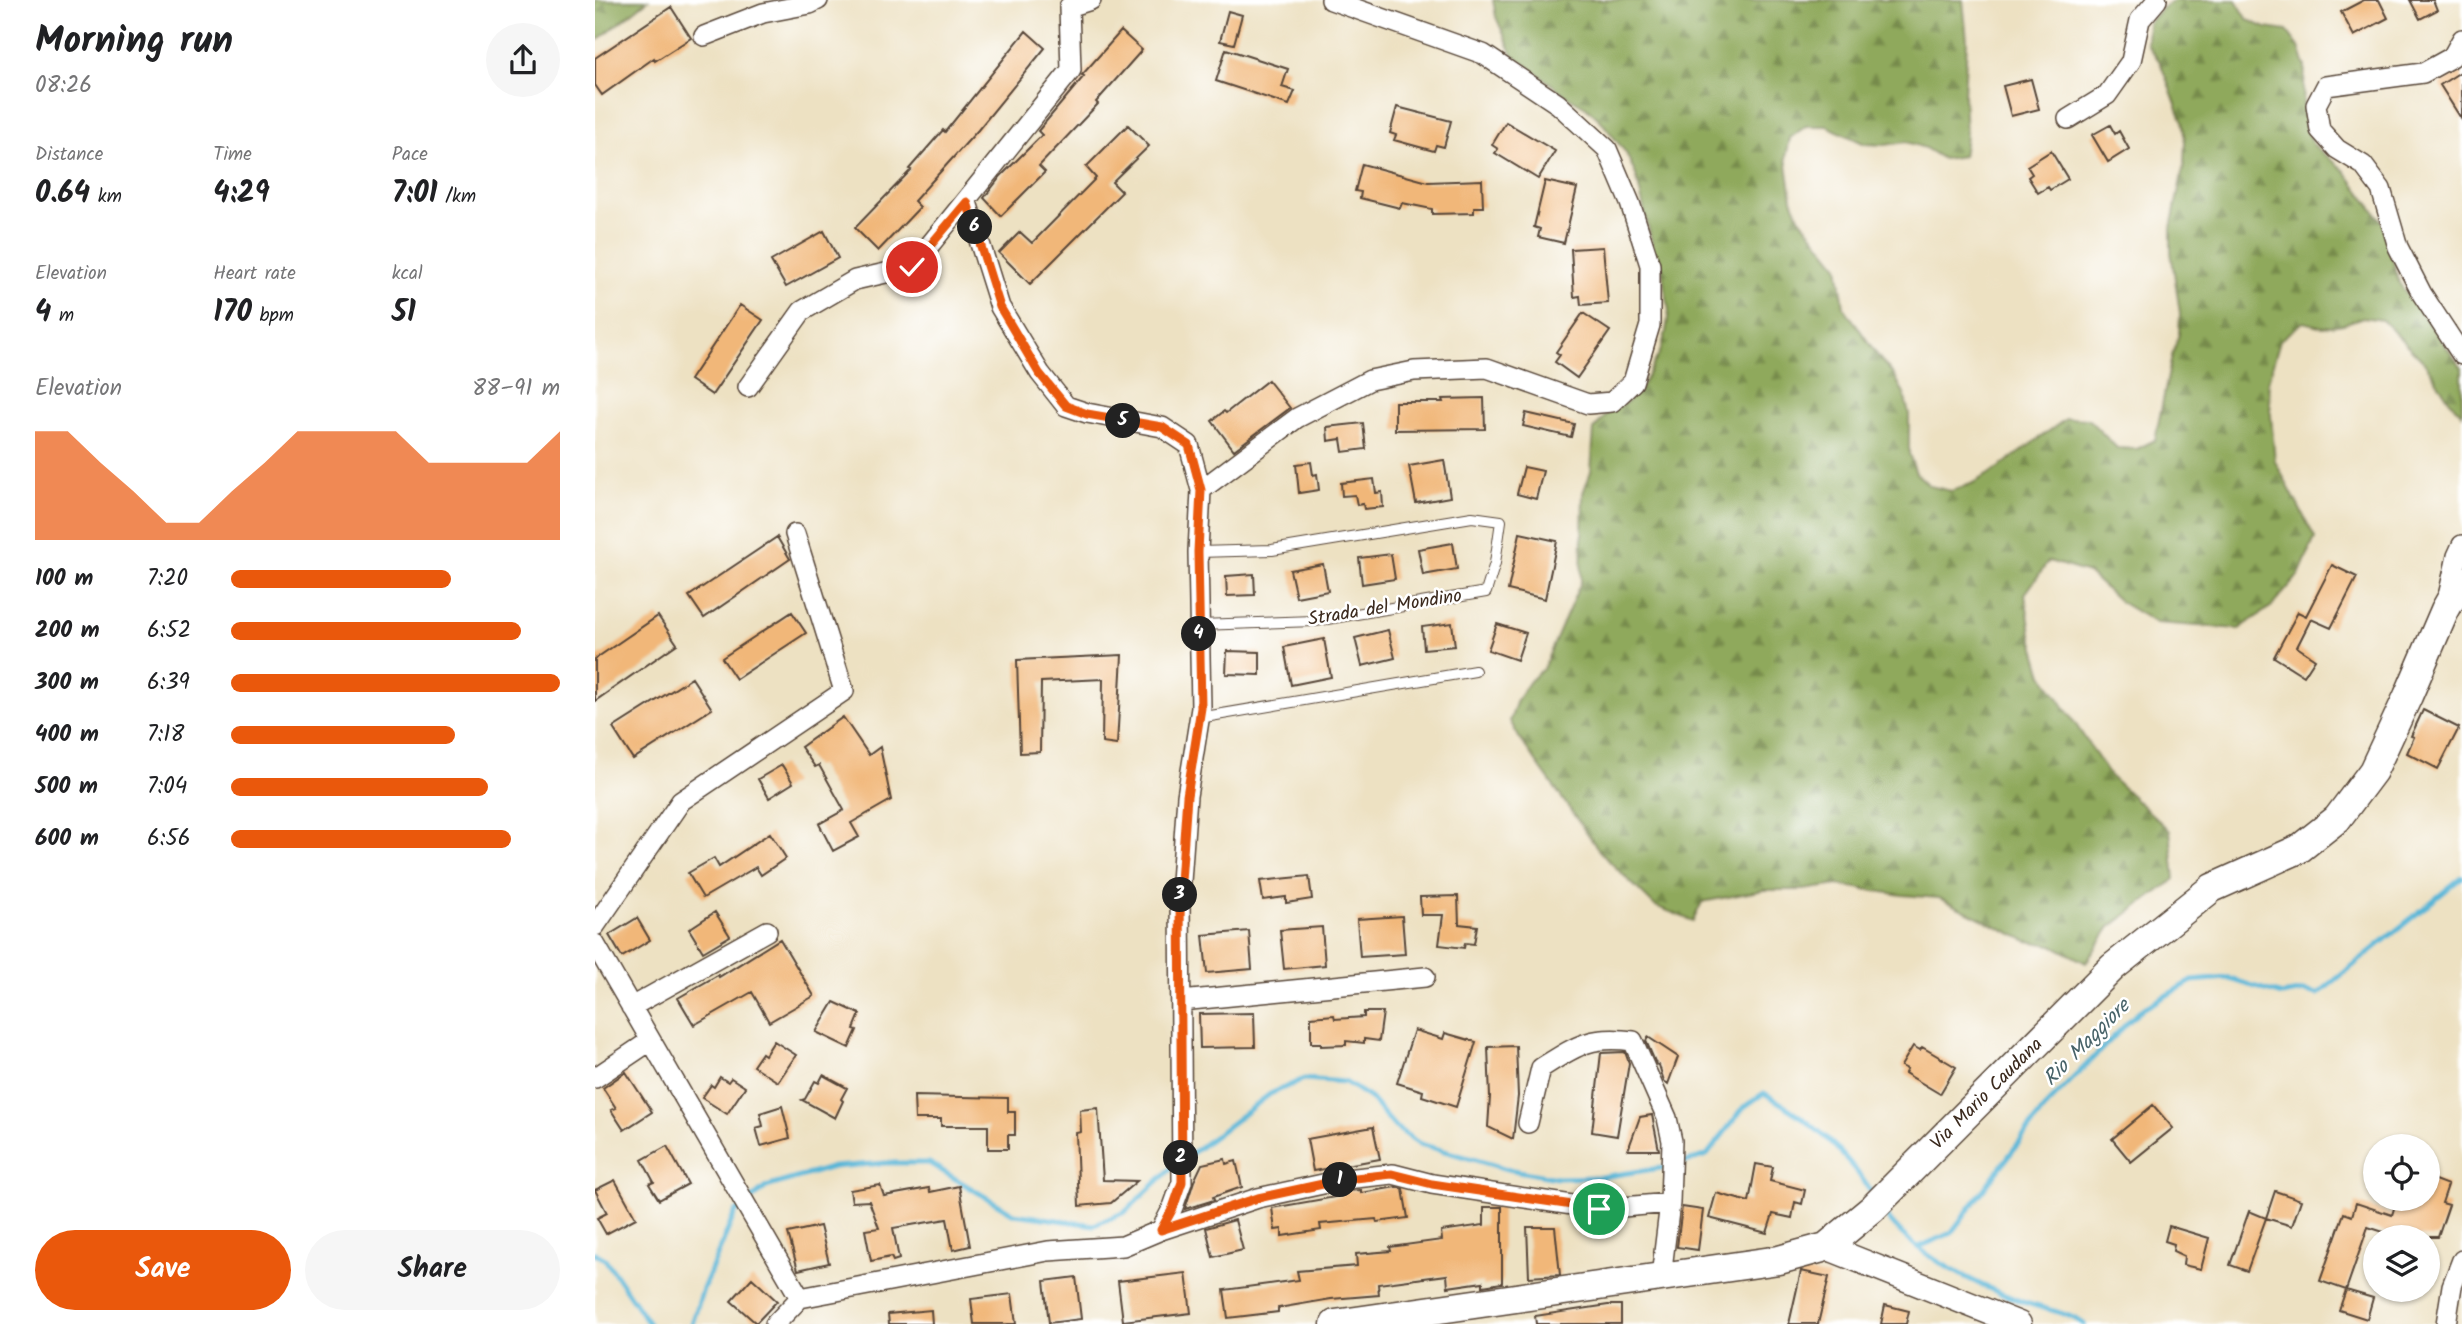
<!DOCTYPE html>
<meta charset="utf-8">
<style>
body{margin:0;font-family:Kalam,sans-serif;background:#f6f6f6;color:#202124;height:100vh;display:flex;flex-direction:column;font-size:26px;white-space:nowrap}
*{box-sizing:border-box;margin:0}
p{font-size:23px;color:#757577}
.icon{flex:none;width:38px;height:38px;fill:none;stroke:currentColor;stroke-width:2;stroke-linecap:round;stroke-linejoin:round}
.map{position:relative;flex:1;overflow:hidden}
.sheet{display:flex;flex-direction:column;background:#fff;width:595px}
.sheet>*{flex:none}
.tools{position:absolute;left:1768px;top:1134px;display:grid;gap:14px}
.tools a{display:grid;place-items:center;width:77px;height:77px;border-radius:50%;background:#fff;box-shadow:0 2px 5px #0004;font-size:35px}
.pin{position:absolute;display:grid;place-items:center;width:60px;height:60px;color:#fff;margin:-30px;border:4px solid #fff;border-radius:50%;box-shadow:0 2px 7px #0007}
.km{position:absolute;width:35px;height:35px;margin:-18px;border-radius:50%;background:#222;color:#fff;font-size:19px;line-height:35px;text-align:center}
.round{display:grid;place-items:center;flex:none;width:74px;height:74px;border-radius:37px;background:#f6f6f6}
.overview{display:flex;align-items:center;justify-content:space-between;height:119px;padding:0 35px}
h1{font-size:38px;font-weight:700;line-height:52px}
.figures{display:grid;grid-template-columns:repeat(3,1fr);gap:10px;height:119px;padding:7px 35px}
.figures div{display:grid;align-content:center}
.figures b{font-size:30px;font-weight:700}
.figures small{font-size:19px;font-weight:400}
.figures p{font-size:19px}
.chart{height:196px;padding:14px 35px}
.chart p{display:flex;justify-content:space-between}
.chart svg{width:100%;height:126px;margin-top:7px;fill:#ea580c;opacity:.7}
.button{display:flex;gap:14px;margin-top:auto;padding:14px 35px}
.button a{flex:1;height:80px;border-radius:42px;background:#ea580c;color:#fff;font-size:28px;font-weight:700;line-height:80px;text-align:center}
.button a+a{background:#f6f6f6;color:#202124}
ul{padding:0 35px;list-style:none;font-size:23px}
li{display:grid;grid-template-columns:112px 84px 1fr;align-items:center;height:52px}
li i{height:18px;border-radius:9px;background:#ea580c}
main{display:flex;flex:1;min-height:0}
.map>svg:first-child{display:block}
.forest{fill:url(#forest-firs);stroke:#656a3c;stroke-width:2}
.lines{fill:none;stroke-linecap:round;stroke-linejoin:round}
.stream{stroke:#59b6d7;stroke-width:5}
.building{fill:#f1b779}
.service-casing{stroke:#564537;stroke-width:12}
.minor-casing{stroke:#564537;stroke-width:22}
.tertiary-casing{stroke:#564537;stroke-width:27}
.secondary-casing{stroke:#564537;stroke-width:31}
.service{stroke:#fff;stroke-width:10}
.minor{stroke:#fff;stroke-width:19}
.tertiary{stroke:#fff;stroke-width:24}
.secondary{stroke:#fff;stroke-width:28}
.route-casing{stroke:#fff;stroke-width:14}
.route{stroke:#ea580c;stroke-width:9}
.labels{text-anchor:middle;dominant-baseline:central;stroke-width:5;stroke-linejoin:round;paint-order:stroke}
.street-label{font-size:19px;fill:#3b2a1e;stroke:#fff}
.water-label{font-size:21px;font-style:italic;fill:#476268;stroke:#fff}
</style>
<main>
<section class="sheet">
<div class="overview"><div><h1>Morning run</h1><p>08:26</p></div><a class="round"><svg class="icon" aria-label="share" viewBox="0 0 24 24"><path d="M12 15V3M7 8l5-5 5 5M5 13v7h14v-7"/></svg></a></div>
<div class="figures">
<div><p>Distance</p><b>0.64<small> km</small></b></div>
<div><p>Time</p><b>4:29</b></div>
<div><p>Pace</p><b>7:01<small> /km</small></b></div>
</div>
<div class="figures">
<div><p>Elevation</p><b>4<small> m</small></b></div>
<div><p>Heart rate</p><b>170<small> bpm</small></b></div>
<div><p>kcal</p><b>51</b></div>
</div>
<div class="chart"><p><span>Elevation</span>88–91 m</p>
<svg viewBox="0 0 160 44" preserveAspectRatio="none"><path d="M0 44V6L10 6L20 17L30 27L40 38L50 38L60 27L70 17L80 6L90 6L100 6L110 6L120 17L130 17L140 17L150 17L160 6V44z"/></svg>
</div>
<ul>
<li><b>100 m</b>7:20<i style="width:67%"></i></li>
<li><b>200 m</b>6:52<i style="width:88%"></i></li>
<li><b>300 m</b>6:39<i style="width:100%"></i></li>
<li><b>400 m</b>7:18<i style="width:68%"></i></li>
<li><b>500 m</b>7:04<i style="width:78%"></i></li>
<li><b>600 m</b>6:56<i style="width:85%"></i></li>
</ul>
<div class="button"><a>Save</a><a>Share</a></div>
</section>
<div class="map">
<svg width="1867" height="1324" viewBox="0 0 1867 1324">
<defs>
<pattern id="forest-firs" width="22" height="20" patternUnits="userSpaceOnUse" patternTransform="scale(1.75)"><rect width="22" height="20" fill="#8fa95b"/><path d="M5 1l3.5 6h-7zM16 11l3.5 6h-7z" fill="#768a4b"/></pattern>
</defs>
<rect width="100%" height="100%" fill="#fff"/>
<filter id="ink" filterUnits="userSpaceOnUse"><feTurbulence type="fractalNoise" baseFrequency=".0143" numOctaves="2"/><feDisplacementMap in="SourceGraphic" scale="14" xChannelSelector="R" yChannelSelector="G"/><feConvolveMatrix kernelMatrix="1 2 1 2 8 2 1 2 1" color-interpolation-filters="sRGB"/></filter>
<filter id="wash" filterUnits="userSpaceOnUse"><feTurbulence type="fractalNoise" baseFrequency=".00686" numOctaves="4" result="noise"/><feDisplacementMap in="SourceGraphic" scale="28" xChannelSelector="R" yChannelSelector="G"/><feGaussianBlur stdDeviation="1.57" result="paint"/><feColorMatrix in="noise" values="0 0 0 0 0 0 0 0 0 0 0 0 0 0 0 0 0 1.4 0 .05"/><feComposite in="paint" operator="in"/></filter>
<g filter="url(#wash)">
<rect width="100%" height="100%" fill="#ede1c2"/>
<!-- forest -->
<path class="forest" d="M0,0H53L0,42Z
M898,0H1368L1372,40L1369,95L1371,136L1368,156L1348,159L1330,148L1311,142L1290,145L1270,144L1232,126H1211L1195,138L1191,157L1197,199L1204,217L1243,266L1249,307L1285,359L1299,375L1309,394L1314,414V454L1321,473L1335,486L1356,491L1376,484L1396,473L1472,418L1493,419L1522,448L1542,449L1560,440L1577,356L1584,334L1585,313L1576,252V228L1589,164L1590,142L1587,120L1565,62L1552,44L1553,23L1567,8L1580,0H1641L1653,20L1671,28L1692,31L1704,47L1710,66L1708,106L1711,127L1718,145L1749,170L1788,223L1804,283L1867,368V414L1854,400L1831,364L1787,320L1768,317L1748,324L1728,327L1708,322L1685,340L1673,382L1680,461L1720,538L1704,575L1677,606L1644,629L1561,623L1524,601L1493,573L1454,561L1430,594L1436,634L1448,675L1515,776L1575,831L1580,879L1515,927L1491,963L1457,945L1432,941L1344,898L1307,895L1243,885L1208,890H1169L1107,902L1098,921L1060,906L1006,853L925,739L915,721L922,700L935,681L948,669L986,582L988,493L996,471L999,429L1013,413L1031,403L1046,388L1065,352L1071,332L1074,311L1067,268L1058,247L1041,175L1031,153L1005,120L991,107L972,96L918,55L901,17Z"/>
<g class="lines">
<!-- stream -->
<path class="stream" d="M592,1157L675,1094L709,1079L750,1082L775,1098L800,1127L825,1144L912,1169L962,1178L1006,1177L1072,1167
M1082,1165L1112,1155L1149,1107L1169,1093C1218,1122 1248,1148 1279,1196
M1288,1211C1316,1254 1381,1285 1428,1302C1448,1309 1472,1312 1489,1324
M1324,1247L1356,1233L1452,1105L1544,1011L1597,981L1632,978L1687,995L1709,991L1723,994L1867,877
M0,1253L10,1259L54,1324
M97,1324L108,1289L140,1213L171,1187L238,1167L291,1163H334L419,1214L499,1225L530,1212L581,1164"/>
</g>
<g id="blocks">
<!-- building -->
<path class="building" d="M1769,0H1784L1793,18L1759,36L1746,12Z
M1815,0H1838L1842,10L1825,19Z
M76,7L96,38L60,61L59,58L7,95L0,85V58Z
M633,11L647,15L639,44L625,41Z
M431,31L450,48L383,130L319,201L325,207L283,251L260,228L316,170L314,169L348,130L350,132Z
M526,31L547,50L501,102L503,104L444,166L450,172L406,216L389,198L406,176L447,135L443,131L489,76L487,75Z
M631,49L693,69L687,87L700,91L694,105L621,81Z
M1867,71V120L1845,85Z
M1436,79L1444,109L1416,116L1408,86Z
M802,107L856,121L849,147L841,145L839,151L799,140L801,135L795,133Z
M911,122L960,151L943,179L900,153L903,149L897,145Z
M533,125L554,146L517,182L527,192L435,284L404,253L425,232L437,243L501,178L491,167Z
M1515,125L1520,134L1524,131L1534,149L1513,162L1497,135Z
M1456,151L1473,179L1455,190L1453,187L1443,193L1433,177L1437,174L1432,166Z
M767,164L833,182L887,180L888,207H879V213L837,214V209L807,203L805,208L765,198L766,192L760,191Z
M950,181L982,188L969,243L943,237L945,229L939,227Z
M229,231L243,258L191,287L176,261Z
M1008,247L1013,303L986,305L985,296L979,297L976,249Z
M145,305L168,320L117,395L95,380Z
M988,313L1015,331L982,378L960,362L965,355L961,352Z
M673,380L695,408L639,450L617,421L629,411L631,413Z
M889,398L890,429L800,430V402H848L847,399Z
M931,413L979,424L976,437L928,426Z
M768,423L771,449L748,452L746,439L733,441L732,427Z
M849,460L855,497L821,503L814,466Z
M716,462L718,475L722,474L724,490L704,493L701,464Z
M929,467L948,471L941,499L922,494Z
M779,479L781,493L787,492L788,507L769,509L768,504L762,505L760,495L747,496L746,483Z
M925,533L962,541L950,599L913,590Z
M182,537L195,559L109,618L94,596Z
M858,543L862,569L828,575L823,549Z
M796,554L800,579L767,584L764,558Z
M728,564L733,591L701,597L695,570Z
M1737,565L1762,577L1736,628L1716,619L1702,647L1720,659L1709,676L1679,657L1703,612L1711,616Z
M659,574L660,595L632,596L631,576Z
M197,612L211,633L141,679L127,658Z
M63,616L82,644L0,701V659Z
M857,623L860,646L829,649L827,627Z
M902,624L931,633L922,660L893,650Z
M793,630L800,658L767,666L760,638Z
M729,639L736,677L696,685L689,647Z
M632,651L665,652V675L631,674Z
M527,655L522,745L507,743L508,679L446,682L445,752L425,753L422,660Z
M97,678L117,709L38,759L18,728Z
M1828,710L1864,728L1843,769L1812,753L1819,737L1816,736Z
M248,717L274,755L285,747L296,800L256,823L264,837L238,851L224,824L249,810L224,765L220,767L206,747Z
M187,765L198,783L174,798L163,779Z
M175,833L191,858L166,875L161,867L108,898L93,873L119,858L124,867Z
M714,876L717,899L691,903V897L668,900L665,881Z
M863,896L864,924L882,926L879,944L870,943L869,948L844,945L848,915H826L825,897Z
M120,912L135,936L108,952L94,929Z
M807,916L810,954L765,957L762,919Z
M42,918L55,940L27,957L14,935Z
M727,927L730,965L689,969L685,930Z
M654,931L657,969L612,973L608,935Z
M185,939L219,996L174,1022L157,992L99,1025L83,998L123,975L124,977Z
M239,1002L265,1014L259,1029L262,1030L254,1048L221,1032Z
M769,1012H788L784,1041L769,1039V1043L751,1041V1045L726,1046V1043H716V1017L739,1015L740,1019L769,1017Z
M659,1013L660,1047L605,1048L604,1014Z
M819,1030L848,1039L850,1033L881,1042L861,1107L827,1096L828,1091L802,1083Z
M1053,1037L1083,1057L1073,1084L1069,1081L1064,1065L1061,1064L1051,1041Z
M179,1041L201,1055L183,1082L158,1066L167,1053L170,1055Z
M921,1046L923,1096L918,1139L893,1127L895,1097L893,1047Z
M1318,1046L1325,1050L1327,1047L1361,1067L1345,1094L1310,1073L1312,1069L1306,1066Z
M1030,1052L1034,1063L1022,1136L997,1132L1006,1053Z
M31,1072L57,1112L29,1130L16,1110L21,1108L8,1088Z
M228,1075L252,1088L246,1099L248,1101L240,1118L207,1100L210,1099L220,1081L224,1083Z
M125,1077L133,1082L136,1078L150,1087L132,1114L107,1098L116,1085L119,1087Z
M319,1096L413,1098V1112H420V1135H413V1149H393V1126H346V1119H320Z
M1558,1105L1578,1128L1536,1162L1517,1139Z
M187,1106L195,1138L166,1146L161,1128L168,1126L165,1113Z
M503,1108L508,1180L542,1181L516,1203L484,1206L481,1133L486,1132L485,1110Z
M1057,1115L1064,1150H1033L1045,1117Z
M778,1127L785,1159L718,1171L712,1139Z
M72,1146L93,1184L64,1200L54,1184L59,1182L47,1160Z
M630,1159L631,1164L641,1161L647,1187L618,1197L619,1200L590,1209L599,1181L607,1164Z
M1161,1164L1178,1167L1175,1181L1210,1190L1207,1204L1200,1202L1197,1218L1178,1214L1172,1233L1114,1218L1121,1193L1154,1202Z
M1832,1177L1853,1185L1847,1203L1854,1205L1843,1237H1804L1773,1227L1751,1290L1725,1281L1749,1213L1757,1216L1761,1203L1797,1215L1802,1199H1832Z
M20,1180L41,1218L11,1234L2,1218L12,1213L0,1190Z
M285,1185L289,1196L334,1188L335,1192L364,1186L375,1246L358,1250L352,1219L298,1228L304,1259L298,1261L296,1257L276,1261L270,1230L284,1228L274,1201L257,1202L255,1190Z
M801,1187L808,1189L813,1218L782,1222L781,1219L725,1224L726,1230L687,1236V1229L680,1230L677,1208L746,1196V1193L752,1191L766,1190V1193Z
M1680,1191L1706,1200L1697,1226L1671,1218Z
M889,1207H907V1283L888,1286V1282L853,1287L852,1275L783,1284L784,1295L736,1299L683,1308V1312L633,1318L629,1290L704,1280L702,1271L762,1266L761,1254L796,1251L795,1247L847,1240L846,1231L889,1225Z
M1087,1207L1108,1210L1103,1250L1082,1247Z
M1654,1211L1671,1218L1652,1271L1635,1265Z
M640,1220L648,1250L618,1257L611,1228Z
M225,1226L234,1263L203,1270L193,1233Z
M1574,1226L1614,1238L1606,1269L1588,1265L1589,1256L1578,1251L1579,1244L1570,1241Z
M932,1227H960L965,1275L934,1277Z
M1206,1271L1234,1277L1223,1324H1194Z
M591,1273L596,1313L528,1321L523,1281Z
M481,1277L486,1319L454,1323L449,1281Z
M157,1278L182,1301L161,1323L136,1301Z
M1751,1290L1778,1298L1772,1319L1744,1310Z
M417,1294L421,1324H379L376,1299Z
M1013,1305H1026V1324H941L940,1316Z
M1290,1305L1314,1311L1311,1324H1286Z
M336,1310L337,1324H294L293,1314Z"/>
</g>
</g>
<g filter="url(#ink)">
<use href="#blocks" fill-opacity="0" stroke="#564537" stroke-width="2"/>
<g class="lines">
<defs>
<path id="service" d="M603,552L677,550L877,517L906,521L900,563L891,592L720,621L604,625
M604,718L880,671"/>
<path id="minor" d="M109,36L168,13L215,4L223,0
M1867,39L1857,57L1828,73L1731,86L1721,105L1725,130L1742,149L1768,165L1786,189L1803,247L1827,294L1867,355
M1473,119L1512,95L1536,61L1545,20L1562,0
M372,202L405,307L445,373L471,406L492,413L567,427L594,445L606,490
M153,387L207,311L260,280L317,267L476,70L474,7L496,0
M1854,592L1862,556L1867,545
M0,926L86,801L249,691L200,534
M0,944L205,1298
M586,1001L830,977
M36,1007L172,931
M0,1078L55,1041
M933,1123L946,1068C981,1046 995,1035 1038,1041L1072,1118L1077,1141L1075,1203
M566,1230L578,1207L587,1182L585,896L592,796L606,708L603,552L606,490L702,418L775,380L819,371L892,368L993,404L1017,402L1038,382L1055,325V265L1035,203L1012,149L963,104L888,54L736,0
M180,1324L205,1298L453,1251L528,1246L566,1230L663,1198L751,1179L798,1174L837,1184L1004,1209L1075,1203L1066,1277
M1851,1324L1857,1286L1867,1260"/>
<path id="tertiary" d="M1231,1247L1424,1324"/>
<path id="secondary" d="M740,1324L1184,1260L1231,1247L1277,1209L1518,967L1617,888L1704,849L1742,819L1778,771L1813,696L1850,610L1867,580"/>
</defs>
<!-- service casing -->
<use href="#service" class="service-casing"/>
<!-- minor casing -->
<use href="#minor" class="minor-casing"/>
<!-- tertiary casing -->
<use href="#tertiary" class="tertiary-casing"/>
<!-- secondary casing -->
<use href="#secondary" class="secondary-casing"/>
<!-- service -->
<use href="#service" class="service"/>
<!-- minor -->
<use href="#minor" class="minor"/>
<!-- tertiary -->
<use href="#tertiary" class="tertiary"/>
<!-- secondary -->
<use href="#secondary" class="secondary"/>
</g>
</g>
<g class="lines" filter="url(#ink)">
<defs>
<path id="route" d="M317,267L372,202L405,307L444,373L471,406L492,414L567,427L594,445L606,490L603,552L606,708L592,796L585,896L587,1182L578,1208L566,1230L663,1198L751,1179L797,1174L837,1184L1004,1209"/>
</defs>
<!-- route casing -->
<use href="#route" class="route-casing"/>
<!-- route -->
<use href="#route" class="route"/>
</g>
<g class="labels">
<!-- street labels -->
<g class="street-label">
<text transform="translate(790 608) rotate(-9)">Strada del Mondino</text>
<text transform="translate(1392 1094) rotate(-45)">Via Mario Caudana</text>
</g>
<!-- water labels -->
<g class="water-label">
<text transform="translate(1492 1043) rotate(-45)">Rio Maggiore</text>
</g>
</g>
</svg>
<div class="tools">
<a><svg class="icon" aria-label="locate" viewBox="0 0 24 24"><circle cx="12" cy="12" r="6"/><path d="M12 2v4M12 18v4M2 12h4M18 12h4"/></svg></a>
<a><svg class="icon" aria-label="layers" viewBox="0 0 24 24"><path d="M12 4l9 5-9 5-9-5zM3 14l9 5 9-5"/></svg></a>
</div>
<div class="pin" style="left:1004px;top:1209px;background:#1e9e55"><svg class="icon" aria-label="arrive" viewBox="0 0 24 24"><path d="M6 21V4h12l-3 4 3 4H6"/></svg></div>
<div class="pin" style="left:317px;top:267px;background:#d93025"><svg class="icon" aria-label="check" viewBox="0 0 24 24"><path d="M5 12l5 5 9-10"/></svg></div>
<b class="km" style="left:745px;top:1180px">1</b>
<b class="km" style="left:586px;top:1158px">2</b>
<b class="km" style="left:585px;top:895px">3</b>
<b class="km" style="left:604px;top:634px">4</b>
<b class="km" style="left:528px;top:421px">5</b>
<b class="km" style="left:380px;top:227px">6</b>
</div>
</main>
